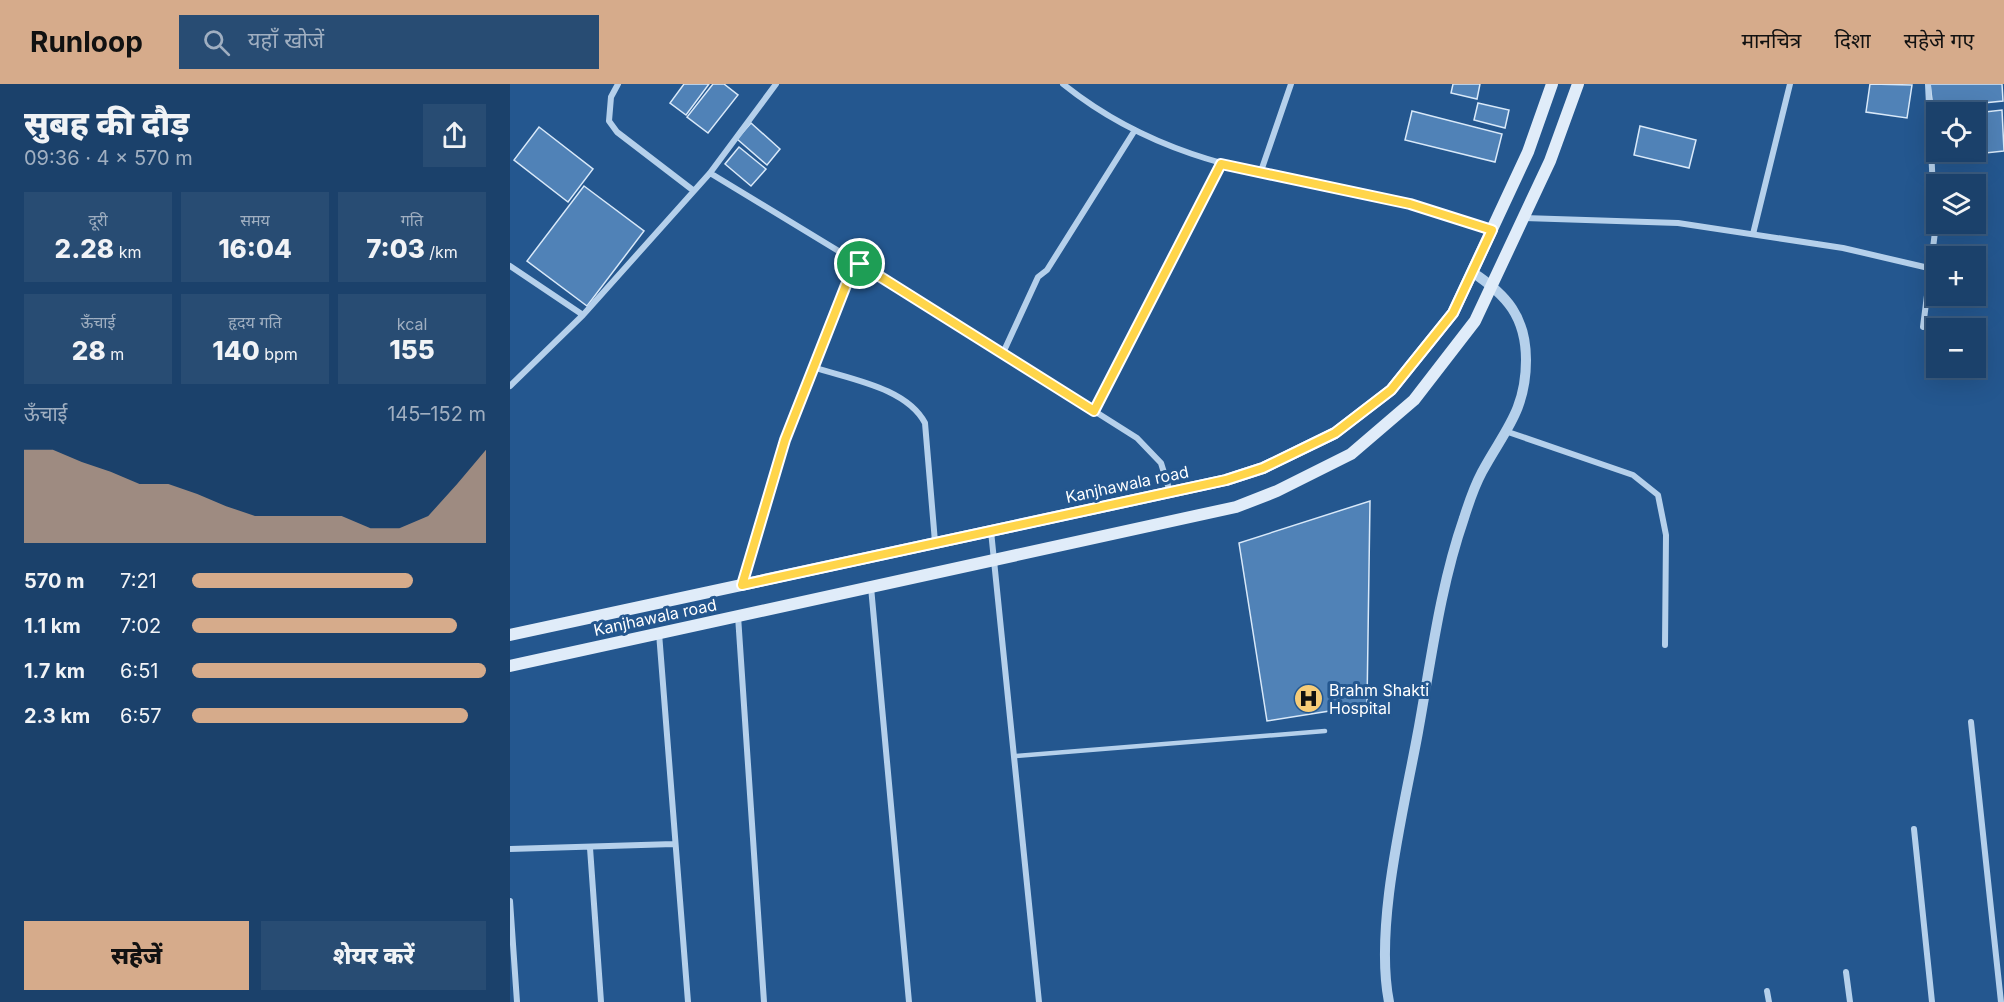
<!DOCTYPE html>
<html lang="hi">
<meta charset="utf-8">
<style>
body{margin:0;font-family:Inter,"Noto Sans Devanagari",sans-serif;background:#284c73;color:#f1f3f6;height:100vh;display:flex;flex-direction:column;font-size:22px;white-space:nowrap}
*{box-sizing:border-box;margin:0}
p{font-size:20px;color:#a0afc1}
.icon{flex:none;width:33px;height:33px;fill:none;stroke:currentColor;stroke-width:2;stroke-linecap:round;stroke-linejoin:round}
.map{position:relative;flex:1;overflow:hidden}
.details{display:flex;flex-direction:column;background:#1b416b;width:510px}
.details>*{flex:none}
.fabs{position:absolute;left:1416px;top:18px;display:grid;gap:12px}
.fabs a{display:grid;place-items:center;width:60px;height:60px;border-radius:0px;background:#1b416b;box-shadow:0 6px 24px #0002,0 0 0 2px #395a7e;font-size:30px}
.pin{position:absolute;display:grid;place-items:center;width:51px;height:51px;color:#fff;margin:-26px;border:3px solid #fff;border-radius:50%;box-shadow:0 2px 6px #0007}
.round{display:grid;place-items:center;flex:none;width:63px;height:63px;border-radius:0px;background:#284c73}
.overview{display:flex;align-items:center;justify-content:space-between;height:102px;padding:0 24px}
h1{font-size:33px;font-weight:800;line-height:45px}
.stats{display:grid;grid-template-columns:repeat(3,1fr);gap:9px;height:102px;padding:6px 24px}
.stats div{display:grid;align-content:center;border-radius:0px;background:#284c73;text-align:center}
.stats b{font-size:26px;font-weight:800}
.stats small{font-size:16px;font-weight:400}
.stats p{font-size:16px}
.chart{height:168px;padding:12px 24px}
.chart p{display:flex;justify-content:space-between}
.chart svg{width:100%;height:108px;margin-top:6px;fill:#d6ab8b;opacity:.7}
.primary-button{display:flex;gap:12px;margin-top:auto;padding:12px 24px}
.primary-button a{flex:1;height:69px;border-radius:0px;background:#d6ab8b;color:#111;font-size:24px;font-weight:800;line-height:69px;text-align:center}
.primary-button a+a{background:#284c73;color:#f1f3f6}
ul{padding:0 24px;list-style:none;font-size:20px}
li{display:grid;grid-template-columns:96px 72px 1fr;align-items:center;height:45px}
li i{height:15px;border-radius:8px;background:#d6ab8b}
header{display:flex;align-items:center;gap:36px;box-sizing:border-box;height:84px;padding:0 30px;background:#d6ab8b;color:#111}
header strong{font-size:28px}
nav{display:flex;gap:33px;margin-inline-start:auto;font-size:21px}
.search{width:420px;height:54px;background:#284c73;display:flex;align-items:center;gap:15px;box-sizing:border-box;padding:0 21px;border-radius:0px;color:#a0afc1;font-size:22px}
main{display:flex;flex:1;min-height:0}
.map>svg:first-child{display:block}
.building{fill:#5082b7;stroke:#d9e9f9;stroke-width:1.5}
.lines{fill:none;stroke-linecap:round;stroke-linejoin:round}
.service{stroke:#b5d0eb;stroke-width:4.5}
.minor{stroke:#b5d0eb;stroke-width:6}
.tertiary{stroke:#b5d0eb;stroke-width:10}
.secondary{stroke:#e0ecf9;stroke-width:12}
.route-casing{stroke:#fff;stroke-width:12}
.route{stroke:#ffd54a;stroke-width:8}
.labels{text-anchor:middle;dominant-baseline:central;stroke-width:6;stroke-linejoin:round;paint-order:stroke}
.street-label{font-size:16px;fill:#fff;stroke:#24578f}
.poi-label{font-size:16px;fill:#fff;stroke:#24578f;text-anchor:start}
</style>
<header>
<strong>Runloop</strong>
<div class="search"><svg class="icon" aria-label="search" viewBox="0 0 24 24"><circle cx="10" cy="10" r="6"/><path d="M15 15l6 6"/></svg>यहाँ खोजें</div>
<nav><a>मानचित्र</a><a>दिशा</a><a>सहेजे गए</a></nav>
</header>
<main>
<section class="details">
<div class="overview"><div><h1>सुबह की दौड़</h1><p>09:36 · 4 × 570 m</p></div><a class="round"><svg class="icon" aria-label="share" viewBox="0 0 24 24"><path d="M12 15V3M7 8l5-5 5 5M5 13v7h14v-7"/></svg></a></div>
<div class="stats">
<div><p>दूरी</p><b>2.28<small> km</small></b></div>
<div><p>समय</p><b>16:04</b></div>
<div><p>गति</p><b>7:03<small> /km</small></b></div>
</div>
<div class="stats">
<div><p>ऊँचाई</p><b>28<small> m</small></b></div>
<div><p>हृदय गति</p><b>140<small> bpm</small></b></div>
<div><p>kcal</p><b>155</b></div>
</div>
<div class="chart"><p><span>ऊँचाई</span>145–152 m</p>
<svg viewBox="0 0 160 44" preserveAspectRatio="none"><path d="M0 44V6L10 6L20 11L30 15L40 20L50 20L60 24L70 29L80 33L90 33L100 33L110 33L120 38L130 38L140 33L150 20L160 6V44z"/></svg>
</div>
<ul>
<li><b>570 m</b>7:21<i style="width:75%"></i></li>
<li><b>1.1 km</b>7:02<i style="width:90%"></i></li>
<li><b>1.7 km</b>6:51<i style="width:100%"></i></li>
<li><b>2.3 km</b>6:57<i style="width:94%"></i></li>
</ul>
<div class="primary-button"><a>सहेजें</a><a>शेयर करें</a></div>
</section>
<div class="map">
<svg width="1494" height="918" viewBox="0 0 1494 918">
<rect width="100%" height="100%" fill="#24578f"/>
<!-- building -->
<path class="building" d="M174,0H199L176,31L160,19Z
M203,0H214L228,11L198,49L177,33Z
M943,0H970L967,15L941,9Z
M1360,0L1402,1L1397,34L1356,28Z
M1420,0H1492L1493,17L1423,24Z
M968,19L999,26L995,44L964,36Z
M1492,26L1494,67L1428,74L1427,68H1466V29Z
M902,27L992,50L985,78L895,56Z
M241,39L270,65L257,81L227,55Z
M1130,42L1186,56L1179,84L1124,71Z
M29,43L83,85L58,118L4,76Z
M229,63L256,85L241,102L215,80Z
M74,102L134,147L77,222L17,177Z
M860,417L857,621L757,637L729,459Z"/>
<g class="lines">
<!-- service -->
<path class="service" d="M505,672L815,647"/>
<!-- minor -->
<path class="minor" d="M108,0L101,13L99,37L107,48L184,107
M553,0C660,86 772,90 899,120C927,127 954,137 982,146
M200,89L401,211L627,354L651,379L660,408
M750,90L781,0
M1014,134L1168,139L1333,164L1423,185
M1243,150L1280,0
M0,182L73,231
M1413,243L1425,148L1418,0
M493,269L528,193L537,186L625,46
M303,283C338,295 396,303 415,339L425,458
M0,302L73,231L200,89L266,0
M584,327L711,80
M998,348L1123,391L1148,411L1156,451L1155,561
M481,447L529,918
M232,501L275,356L336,201L350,180
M361,503L399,918
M228,532L254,918
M149,549L178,918
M1461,638L1491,918
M1404,745L1422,918
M80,764L91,918
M0,765L164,760
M0,817L7,918
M1336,888L1340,918
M1257,907L1259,918"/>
<!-- tertiary -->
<path class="tertiary" d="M879,918C864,842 894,725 908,648C921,577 930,503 954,434C959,418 964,403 972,388C994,347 1016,327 1016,276C1016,233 997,211 962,188"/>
<!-- secondary -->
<path class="secondary" d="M0,551L716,396L753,384L825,349L881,306L943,229L1018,68L1042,0
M0,582L726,423L767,407L841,370L904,316L965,237L1040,77L1068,0"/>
</g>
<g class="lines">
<defs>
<path id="route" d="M711,80L900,120L982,146L943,229L881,306L825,349L753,384L716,396L232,501L275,356L336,201L350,180L584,327Z"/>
</defs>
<!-- route casing -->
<use href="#route" class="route-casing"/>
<!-- route -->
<use href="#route" class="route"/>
</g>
<!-- icons -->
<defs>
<symbol id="hospital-disc" viewBox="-11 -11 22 22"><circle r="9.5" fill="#f6cc78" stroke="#24578f"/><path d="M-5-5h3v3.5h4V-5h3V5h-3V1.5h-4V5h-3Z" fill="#111"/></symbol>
</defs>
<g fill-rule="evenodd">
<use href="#hospital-disc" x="782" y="598" width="33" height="33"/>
</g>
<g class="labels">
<!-- street labels -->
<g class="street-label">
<text transform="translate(617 400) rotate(-12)">Kanjhawala road</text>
<text transform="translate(145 533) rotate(-12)">Kanjhawala road</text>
</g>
<!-- poi labels -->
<g class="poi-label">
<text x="819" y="606">Brahm Shakti<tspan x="819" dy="18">Hospital</tspan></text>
</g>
</g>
</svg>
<div class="fabs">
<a><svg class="icon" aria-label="locate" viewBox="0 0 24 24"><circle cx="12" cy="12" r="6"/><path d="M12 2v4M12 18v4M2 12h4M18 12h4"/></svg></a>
<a><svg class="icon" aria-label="layers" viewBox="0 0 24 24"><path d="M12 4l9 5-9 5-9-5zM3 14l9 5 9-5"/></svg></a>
<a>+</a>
<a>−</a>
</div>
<div class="pin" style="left:350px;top:180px;background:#1e9e55"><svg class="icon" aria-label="arrive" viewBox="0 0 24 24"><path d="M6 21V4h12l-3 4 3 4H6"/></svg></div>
</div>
</main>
